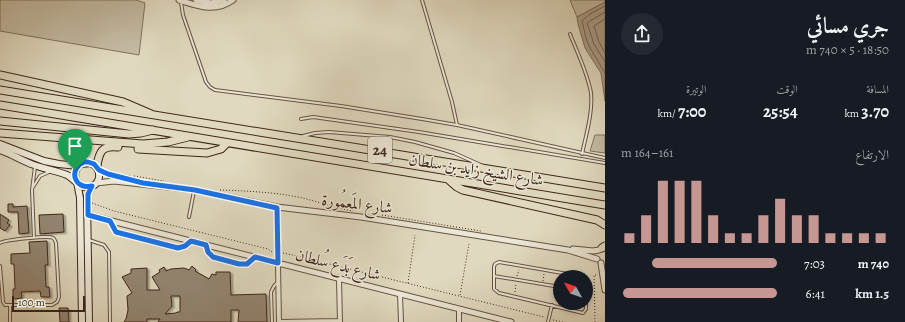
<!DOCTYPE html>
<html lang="ar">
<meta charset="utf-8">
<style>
body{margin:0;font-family:Alegreya,Amiri,serif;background:#242831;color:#f1f3f6;direction:rtl;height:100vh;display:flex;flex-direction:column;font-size:15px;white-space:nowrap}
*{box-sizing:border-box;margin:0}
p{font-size:13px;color:#9ea1a6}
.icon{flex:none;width:22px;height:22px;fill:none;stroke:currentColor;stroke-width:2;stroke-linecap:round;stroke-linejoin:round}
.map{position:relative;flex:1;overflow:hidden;direction:ltr}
.details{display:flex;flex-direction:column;background:#171b24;width:300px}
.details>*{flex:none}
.needle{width:26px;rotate:310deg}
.fabs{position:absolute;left:553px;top:270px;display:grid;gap:8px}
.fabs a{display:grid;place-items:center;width:40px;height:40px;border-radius:50%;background:#171b24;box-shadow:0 2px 6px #0003;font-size:20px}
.scale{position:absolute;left:12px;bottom:10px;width:73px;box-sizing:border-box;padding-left:4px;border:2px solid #3e271b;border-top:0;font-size:11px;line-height:14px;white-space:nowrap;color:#3e271b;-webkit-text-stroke:3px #ebe6d5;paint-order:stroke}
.pin{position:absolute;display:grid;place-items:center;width:34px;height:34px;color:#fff;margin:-41px -17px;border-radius:50% 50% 50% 0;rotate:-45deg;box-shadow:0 0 4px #0007}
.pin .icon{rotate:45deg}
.round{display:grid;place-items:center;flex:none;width:42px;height:42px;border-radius:21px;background:#242831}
.overview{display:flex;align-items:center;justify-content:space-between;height:68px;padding:0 16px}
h1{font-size:22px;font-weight:700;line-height:30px}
.metrics{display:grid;grid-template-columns:repeat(3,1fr);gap:6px;height:68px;padding:4px 16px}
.metrics div{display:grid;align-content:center}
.metrics b{font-size:17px;font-weight:700}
.metrics small{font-size:11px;font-weight:400}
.metrics p{font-size:11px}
.chart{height:112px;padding:8px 16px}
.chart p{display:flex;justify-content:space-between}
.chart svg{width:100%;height:72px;margin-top:4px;stroke:#c59692;stroke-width:6}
ul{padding:0 16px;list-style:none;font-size:13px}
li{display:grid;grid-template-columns:64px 48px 1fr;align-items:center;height:30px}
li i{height:10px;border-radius:5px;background:#c59692}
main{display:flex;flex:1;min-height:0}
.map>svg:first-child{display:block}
.green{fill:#c4bba3;stroke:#81715f}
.water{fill:#a99c87;stroke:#7e6d5c}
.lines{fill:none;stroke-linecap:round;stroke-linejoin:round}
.shore{stroke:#746251;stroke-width:1}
.building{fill:#928470;stroke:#3e271b;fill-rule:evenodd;filter:url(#shadow)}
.service-casing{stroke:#665444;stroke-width:4}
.minor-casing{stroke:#665444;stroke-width:6}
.tertiary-casing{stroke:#665444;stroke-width:7}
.secondary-casing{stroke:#3e271b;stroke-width:8}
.primary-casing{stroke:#3e271b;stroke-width:9}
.trunk-casing{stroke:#3e271b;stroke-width:9}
.path{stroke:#3e271b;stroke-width:1;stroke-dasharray:1 2;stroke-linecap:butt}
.service{stroke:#ebe6d5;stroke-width:2}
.minor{stroke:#ebe6d5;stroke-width:4}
.tertiary{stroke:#ebe6d5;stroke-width:5}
.secondary{stroke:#ebe6d5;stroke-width:6}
.primary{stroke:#e0d9bf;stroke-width:7}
.trunk{stroke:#e0d9bf;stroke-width:7}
.route-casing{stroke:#fff;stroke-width:8}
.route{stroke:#1a73e8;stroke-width:5}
.labels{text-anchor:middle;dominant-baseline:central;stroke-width:3;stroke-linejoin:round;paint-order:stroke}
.shield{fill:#ebe6d5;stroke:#726053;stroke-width:1}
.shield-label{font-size:15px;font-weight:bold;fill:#3e271b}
.street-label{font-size:16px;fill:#3e271b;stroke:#ebe6d5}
</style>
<main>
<section class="details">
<div class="overview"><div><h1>جري مسائي</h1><p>18:50 · 5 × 740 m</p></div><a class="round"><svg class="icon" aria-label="share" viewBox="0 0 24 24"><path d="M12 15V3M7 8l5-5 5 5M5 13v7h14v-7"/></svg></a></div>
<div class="metrics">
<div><p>المسافة</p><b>3.70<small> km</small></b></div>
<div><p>الوقت</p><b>25:54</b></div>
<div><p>الوتيرة</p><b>7:00<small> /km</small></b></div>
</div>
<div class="chart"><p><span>الارتفاع</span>161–164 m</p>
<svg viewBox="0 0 160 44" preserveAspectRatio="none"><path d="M5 44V38M15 44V27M25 44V6M35 44V6M45 44V6M55 44V27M65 44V38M75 44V38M85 44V27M95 44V17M105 44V27M115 44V27M125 44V38M135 44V38M145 44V38M155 44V38"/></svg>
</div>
<ul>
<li><b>740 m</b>7:03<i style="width:80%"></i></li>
<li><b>1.5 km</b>6:41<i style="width:99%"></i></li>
</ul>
</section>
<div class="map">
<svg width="605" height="322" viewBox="0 0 605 322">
<defs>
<filter id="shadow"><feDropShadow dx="2.5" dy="1.5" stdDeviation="0" flood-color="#0004"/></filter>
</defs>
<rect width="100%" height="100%" fill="#e0d9bf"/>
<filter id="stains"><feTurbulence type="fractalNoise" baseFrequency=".005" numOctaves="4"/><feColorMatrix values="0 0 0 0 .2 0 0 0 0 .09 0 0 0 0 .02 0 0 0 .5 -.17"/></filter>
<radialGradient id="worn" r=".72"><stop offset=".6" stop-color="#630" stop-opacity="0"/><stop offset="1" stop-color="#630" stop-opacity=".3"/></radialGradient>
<!-- green -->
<path class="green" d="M0,0H136L145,3L139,55L0,31Z
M570,0H605V2L577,17Z
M595,135H605V153L590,151Z"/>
<!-- water -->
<path class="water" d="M605,2V101L601,73L585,48L578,24L577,17Z"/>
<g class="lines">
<!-- shore -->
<path class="shore" d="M605,6L590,14L582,21L586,38L589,46L605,73
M605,12L587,23L594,44L605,62
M605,19L594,26L599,42L605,53"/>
</g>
<!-- building -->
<path class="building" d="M8,204H13V207L27,206L29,233L19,234L18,212H8Z
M0,214L9,220L7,223L10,225L5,231L0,228Z
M63,214L64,232L40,234L39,215Z
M47,241L48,265H45L46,287H49L50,297H41L40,291L21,292L22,298L13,299V289H15L14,264H11V254L30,253L29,242Z
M192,266L196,270L195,271L209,279L212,274L216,275V272H230L231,295L266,294L267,322H238L239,310H231V322H158L160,319H147V322H124L126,319L128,310L127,296L132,293L122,277L131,273V269L147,268V290H160L152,277L160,272L159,270L164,267L166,271L171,269L184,268L189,270ZM171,296H180V312H177L176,313L165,314L172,306Z
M59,308H68L69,322H60Z"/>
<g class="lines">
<defs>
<path id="service" d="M422,0L452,102L457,125
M181,2L183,15L206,82L210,87L215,90L341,106L422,119L457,125L605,158
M570,34C577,52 588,74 591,93C593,112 586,135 582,154
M301,119L313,117L419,132L605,163
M303,136L315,133L329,132L390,137L415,142L454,153L483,166
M33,187L40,176L49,172
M189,217L194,191
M110,222L113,229L118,233L176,248L183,247L190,242
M34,238L32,190L35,167
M89,240L104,245L109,252L110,322
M0,243C4,240 49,235 53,238C55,239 55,241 56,243L59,297L57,302L52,305H5L3,302L0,266
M207,246L210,254L213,257L239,264H247L254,258
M494,276L560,287
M585,277L499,262L495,264L494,267V289L499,293L583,313L586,309V296
M10,306V322
M272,322L271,292L274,286L278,282
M548,322L552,305"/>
<path id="minor" d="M277,207L279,322
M339,279L340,322
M400,294L401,322
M459,309V322
M279,322L340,321"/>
<path id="tertiary" d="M179,0C198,6 215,13 233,0
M196,0L211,3L224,0
M99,170L112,176L129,179
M96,183L114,181L195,190L277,207L361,217L568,250L597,259
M88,215L511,322
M573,249L593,251L599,250
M601,263L605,290"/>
<path id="secondary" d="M0,144L44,161L59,164L78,166
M0,150C12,154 22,161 34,165C45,169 57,171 67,175C73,178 78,186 85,187C101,189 104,169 91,163L81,164C75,168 74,174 76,181
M77,182L80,198L82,322
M89,322L87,199L88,194L92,186"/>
<path id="primary" d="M0,75L123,102L151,114
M0,121L129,134L141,133L153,130"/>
<path id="trunk" d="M0,90L605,188
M0,105L605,205
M0,133L143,144L168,142L188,137
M138,149L207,153L221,149L227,143
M97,166C99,152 102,145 118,147
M449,180L457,187L463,190L597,220L605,225
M602,248L605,246"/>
</defs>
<!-- service casing -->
<use href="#service" class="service-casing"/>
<!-- minor casing -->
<use href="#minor" class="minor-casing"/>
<!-- tertiary casing -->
<use href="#tertiary" class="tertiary-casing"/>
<!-- secondary casing -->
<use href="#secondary" class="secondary-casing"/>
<!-- primary casing -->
<use href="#primary" class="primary-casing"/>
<!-- trunk casing -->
<use href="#trunk" class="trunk-casing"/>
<!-- path -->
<path class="path" d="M134,176L164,181
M220,190C247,191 272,192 298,197C317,201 334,208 353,211
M92,203L114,211L268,249L272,252
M382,215L481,231
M283,253L297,256L544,317
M517,276L519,270
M543,281L544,274
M408,283L415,235
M515,292L516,283
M460,295L469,244
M553,320L563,322
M595,322L594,275H597"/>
<!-- service -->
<use href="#service" class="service"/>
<!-- minor -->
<use href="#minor" class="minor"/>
<!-- tertiary -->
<use href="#tertiary" class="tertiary"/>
<!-- secondary -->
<use href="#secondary" class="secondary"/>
<!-- primary -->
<use href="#primary" class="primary"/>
<!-- trunk -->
<use href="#trunk" class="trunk"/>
</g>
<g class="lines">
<defs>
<path id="route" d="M84,162H88L94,164L99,170L108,174L143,183L195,190L277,208L278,263L255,257L247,264H239L213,257L208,252L206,245L191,241L185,246L178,248L116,232L110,221L88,215V194L92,186C74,190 68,169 84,162Z"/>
</defs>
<!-- route casing -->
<use href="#route" class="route-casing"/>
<!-- route -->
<use href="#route" class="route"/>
</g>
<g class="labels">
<!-- shield labels -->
<rect class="shield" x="368" y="137" width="24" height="26" rx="3"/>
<g class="shield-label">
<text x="380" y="150">24</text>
</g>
<!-- street labels -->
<g class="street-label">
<text transform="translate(476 170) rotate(9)">شارع الشيخ زايد بن سلطان</text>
<text transform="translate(357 204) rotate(7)">شارع المَعمُورة</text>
<text transform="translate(338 265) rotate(14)">شارع بَدَع سُلطان</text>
</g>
</g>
<rect width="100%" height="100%" filter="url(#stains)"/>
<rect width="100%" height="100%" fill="url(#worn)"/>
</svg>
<div class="fabs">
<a><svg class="needle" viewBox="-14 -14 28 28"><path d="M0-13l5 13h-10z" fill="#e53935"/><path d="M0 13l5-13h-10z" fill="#9ea1a6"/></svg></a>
</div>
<div class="scale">100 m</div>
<div class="pin" style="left:75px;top:170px;background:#1e9e55"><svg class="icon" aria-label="arrive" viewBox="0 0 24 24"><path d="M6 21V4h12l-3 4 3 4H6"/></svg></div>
</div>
</main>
